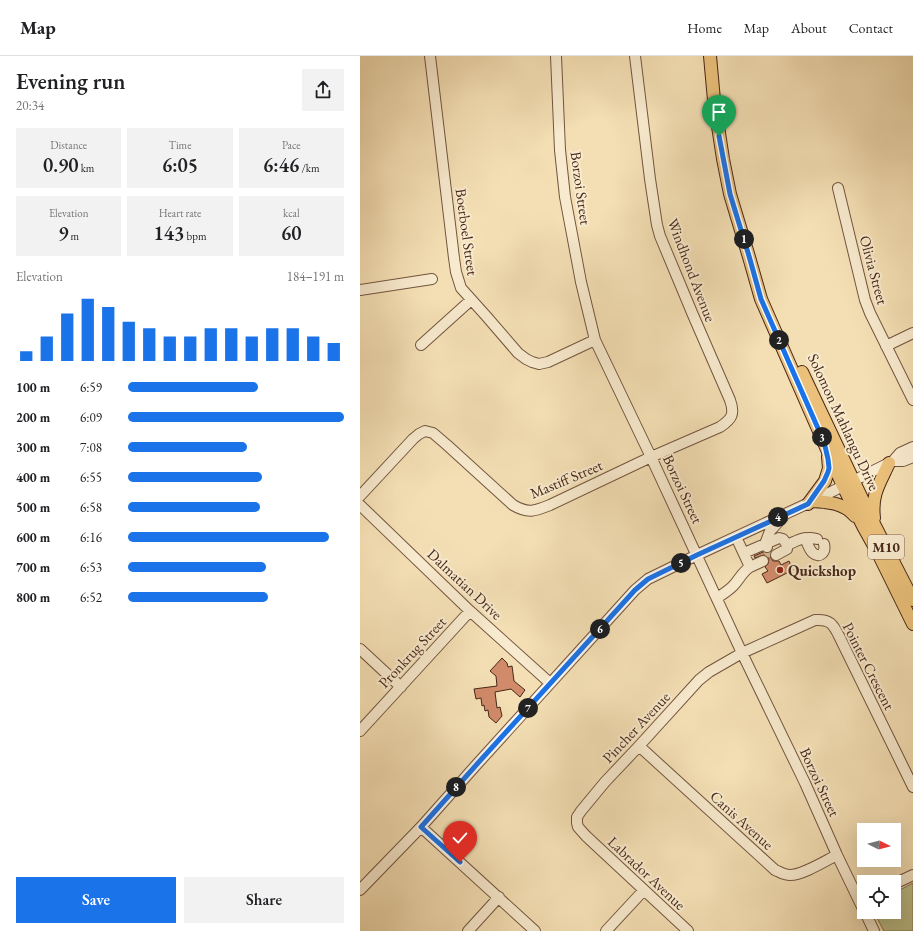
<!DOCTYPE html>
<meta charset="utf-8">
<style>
body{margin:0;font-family:"EB Garamond",serif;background:#f2f2f2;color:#202124;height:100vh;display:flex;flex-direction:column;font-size:15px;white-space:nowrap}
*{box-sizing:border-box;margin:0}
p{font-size:13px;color:#757577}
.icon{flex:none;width:22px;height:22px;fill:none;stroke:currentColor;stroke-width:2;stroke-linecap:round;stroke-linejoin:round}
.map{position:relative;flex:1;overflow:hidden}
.drawer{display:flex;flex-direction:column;background:#fff;width:360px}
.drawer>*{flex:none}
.needle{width:26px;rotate:96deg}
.fabs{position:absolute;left:497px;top:767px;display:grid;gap:8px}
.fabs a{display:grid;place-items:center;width:44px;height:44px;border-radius:0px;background:#fff;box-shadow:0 4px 16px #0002;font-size:20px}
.pin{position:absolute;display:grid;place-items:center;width:34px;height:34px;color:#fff;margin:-41px -17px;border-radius:50% 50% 50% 0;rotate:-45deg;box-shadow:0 0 4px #0007}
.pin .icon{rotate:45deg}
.km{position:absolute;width:20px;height:20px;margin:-10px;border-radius:50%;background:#222;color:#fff;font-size:11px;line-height:20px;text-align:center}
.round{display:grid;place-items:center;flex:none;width:42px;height:42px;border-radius:0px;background:#f2f2f2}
.headline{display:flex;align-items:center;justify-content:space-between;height:68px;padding:0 16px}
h1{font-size:22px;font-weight:600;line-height:30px}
.stats{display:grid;grid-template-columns:repeat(3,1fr);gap:6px;height:68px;padding:4px 16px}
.stats div{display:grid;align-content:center;border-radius:0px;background:#f2f2f2;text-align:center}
.stats b{font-size:20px;font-weight:600}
.stats small{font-size:11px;font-weight:400}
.stats p{font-size:11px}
.chart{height:112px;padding:8px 16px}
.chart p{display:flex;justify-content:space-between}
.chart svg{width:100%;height:72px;margin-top:4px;stroke:#1a73e8;stroke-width:6}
.button{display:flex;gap:8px;margin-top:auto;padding:8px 16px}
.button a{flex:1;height:46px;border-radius:0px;background:#1a73e8;color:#fff;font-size:16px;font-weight:600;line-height:46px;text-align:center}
.button a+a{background:#f2f2f2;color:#202124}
ul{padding:0 16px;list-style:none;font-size:13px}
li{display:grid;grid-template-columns:64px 48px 1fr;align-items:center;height:30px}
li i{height:10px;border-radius:5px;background:#1a73e8}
header{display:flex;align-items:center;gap:24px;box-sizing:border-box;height:56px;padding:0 20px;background:#fff;border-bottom:1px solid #e0e0e0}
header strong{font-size:19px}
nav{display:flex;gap:22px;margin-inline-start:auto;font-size:14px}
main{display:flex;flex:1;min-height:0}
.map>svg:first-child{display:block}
.green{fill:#bec18b;stroke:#827452}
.building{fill:#d18b6a;stroke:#472719}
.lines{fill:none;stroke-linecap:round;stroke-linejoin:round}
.minor-tunnel{stroke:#d1ba95;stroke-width:10;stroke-dasharray:10 5;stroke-linecap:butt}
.minor-casing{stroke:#725540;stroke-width:12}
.major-casing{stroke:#472719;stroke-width:14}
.minor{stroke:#f8eace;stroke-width:10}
.major{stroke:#eac07a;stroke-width:12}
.route-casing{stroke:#fff;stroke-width:8}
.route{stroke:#1a73e8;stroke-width:5}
.poi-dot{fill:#8f2418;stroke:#f8eace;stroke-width:1.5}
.labels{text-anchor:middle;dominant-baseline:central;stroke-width:4;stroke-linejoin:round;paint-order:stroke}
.shield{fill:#f8eace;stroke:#7c624f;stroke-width:1}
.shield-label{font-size:14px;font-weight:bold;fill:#472719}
.street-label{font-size:15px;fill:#472719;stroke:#f8eace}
.poi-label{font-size:15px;font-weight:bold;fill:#472719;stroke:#f8eace;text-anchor:start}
</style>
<header>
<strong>Map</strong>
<nav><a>Home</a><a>Map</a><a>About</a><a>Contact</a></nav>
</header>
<main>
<section class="drawer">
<div class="headline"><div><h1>Evening run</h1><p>20:34</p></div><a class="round"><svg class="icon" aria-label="share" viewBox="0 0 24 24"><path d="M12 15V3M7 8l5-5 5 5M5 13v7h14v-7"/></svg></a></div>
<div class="stats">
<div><p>Distance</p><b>0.90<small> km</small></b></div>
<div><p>Time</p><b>6:05</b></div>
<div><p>Pace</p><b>6:46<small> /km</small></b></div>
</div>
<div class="stats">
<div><p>Elevation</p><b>9<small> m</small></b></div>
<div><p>Heart rate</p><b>143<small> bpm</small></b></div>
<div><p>kcal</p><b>60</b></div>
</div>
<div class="chart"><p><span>Elevation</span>184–191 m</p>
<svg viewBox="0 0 160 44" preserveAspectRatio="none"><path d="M5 44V38M15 44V29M25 44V15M35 44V6M45 44V11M55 44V20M65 44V24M75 44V29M85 44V29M95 44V24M105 44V24M115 44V29M125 44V24M135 44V24M145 44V29M155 44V33"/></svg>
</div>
<ul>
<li><b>100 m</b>6:59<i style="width:60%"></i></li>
<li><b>200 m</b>6:09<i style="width:100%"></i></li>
<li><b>300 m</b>7:08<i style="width:55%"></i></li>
<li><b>400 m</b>6:55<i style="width:62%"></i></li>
<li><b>500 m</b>6:58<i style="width:61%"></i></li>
<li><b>600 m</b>6:16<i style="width:93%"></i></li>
<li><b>700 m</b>6:53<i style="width:64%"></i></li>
<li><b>800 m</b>6:52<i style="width:65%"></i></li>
</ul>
<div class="button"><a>Save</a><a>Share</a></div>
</section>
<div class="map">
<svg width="553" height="875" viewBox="0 0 553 875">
<rect width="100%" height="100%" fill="#f4dfb4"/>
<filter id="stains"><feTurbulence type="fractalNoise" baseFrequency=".005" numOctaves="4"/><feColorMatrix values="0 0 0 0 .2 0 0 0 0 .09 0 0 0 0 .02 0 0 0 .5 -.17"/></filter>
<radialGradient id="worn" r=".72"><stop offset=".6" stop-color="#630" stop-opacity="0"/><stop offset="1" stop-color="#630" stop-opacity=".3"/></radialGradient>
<!-- green -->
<path class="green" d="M553,827V875H524L514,856H534V837Z"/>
<!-- building -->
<path class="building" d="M403,496L407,497H410V499L411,502L413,505H419L421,509L429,505L433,514L407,527L402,518L408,515L405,511L408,508L409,503L407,500L404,499L395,502L394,500Z
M142,602L147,607L148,611L152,610L154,625L165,634L160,641L151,633L135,636L137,652L140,651L142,660L136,667L129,661L128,654L125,655L124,649L122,650L121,642L116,643L114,633L137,630L136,620L130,615Z"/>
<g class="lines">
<!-- minor-tunnel -->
<path class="minor-tunnel" d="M407,491L411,501"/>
<defs>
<path id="minor" d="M70,0L94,202L96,216L101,232L127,261L158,297L166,303L172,306L179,308L188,306L235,284
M196,0L200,94L205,141L221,226L235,284L291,401L382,597L445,727L477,799L504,855
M478,132L505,244L510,257L553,344
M0,234L72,223
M61,289L111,244
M526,290L553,277
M533,405H543L553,401
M0,440L53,383L59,378L65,375L73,377L87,389L153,449C168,458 175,455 190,449L291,401L360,371C372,363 375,358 370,344L333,259L300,180L297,169L290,123L275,0
M0,449L110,555L190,627
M445,482C447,486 449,494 453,497C460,503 466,496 464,488
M427,489C439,484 444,480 457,483
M407,491L405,488L419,482L423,483L427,489V493L416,499
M384,497L405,488L410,475L423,461
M390,511L403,505
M357,542C363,538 368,535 373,530C379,524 382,516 390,511L376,481
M0,593L41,631
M0,675L110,555
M279,690L415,814C420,816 424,819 430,819C443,819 465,805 477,799
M61,771L175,875
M534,828L553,819
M0,834L61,771L118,707L275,534L288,523L337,499L453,445L533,405L540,397L553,391
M505,856L514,875
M108,875L139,841
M246,875L284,834
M328,875L226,780L218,771L217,767V761L221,755L245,726L279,690L339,624L349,616L382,597L455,564C470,563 473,568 479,580L553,731"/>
<path id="major" d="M350,0L354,44L363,103L370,138L389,201L401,243L483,430L503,470L518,497L553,568
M442,316L514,468L553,544
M453,445C469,446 484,447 495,460
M448,448L465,425L469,412L468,401
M514,462C511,438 520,427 529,407"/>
</defs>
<!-- minor casing -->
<use href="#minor" class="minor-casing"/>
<!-- major casing -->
<use href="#major" class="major-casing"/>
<!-- minor -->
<use href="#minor" class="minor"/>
<!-- major -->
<use href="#major" class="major"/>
</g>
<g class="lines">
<defs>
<path id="route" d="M100,806L61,771L118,707L275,534L288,523L337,499L448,448L464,425L468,416L469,412L468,403L464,386L401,243L389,200L370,138L359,80"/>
</defs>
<!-- route casing -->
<use href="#route" class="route-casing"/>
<!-- route -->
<use href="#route" class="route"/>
</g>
<!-- markers -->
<circle class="poi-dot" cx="420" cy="514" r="4"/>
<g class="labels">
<!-- shield labels -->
<rect class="shield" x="508" y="479" width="36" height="24" rx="3"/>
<g class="shield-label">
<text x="526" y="491">M10</text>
</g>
<!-- street labels -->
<g class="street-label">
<text transform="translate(221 132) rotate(82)">Borzoi Street</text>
<text transform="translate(107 176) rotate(82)">Boerboel Street</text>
<text transform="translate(332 214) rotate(69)">Windhond Avenue</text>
<text transform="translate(514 214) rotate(75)">Olivia Street</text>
<text transform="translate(484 366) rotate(65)">Solomon Mahlangu Drive</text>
<text transform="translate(206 423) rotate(-23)">Mastiff Street</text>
<text transform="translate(323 433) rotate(65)">Borzoi Street</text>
<text transform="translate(105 528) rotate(43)">Dalmatian Drive</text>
<text transform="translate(52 596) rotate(-47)">Pronkrug Street</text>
<text transform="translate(509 610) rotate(63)">Pointer Crescent</text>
<text transform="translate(276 671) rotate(-47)">Pincher Avenue</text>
<text transform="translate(460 726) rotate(65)">Borzoi Street</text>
<text transform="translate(382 764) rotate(42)">Canis Avenue</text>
<text transform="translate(287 817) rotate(43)">Labrador Avenue</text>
</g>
<!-- poi labels -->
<g class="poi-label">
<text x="428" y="514">Quickshop</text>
</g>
</g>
<rect width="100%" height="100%" filter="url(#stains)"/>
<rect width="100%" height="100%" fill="url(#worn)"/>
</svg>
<div class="fabs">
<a><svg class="needle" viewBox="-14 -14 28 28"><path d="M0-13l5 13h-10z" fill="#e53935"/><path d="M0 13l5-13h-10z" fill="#757577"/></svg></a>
<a><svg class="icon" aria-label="locate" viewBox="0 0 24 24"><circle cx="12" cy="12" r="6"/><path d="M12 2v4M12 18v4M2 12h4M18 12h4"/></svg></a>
</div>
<div class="pin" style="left:359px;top:80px;background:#1e9e55"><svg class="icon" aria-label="arrive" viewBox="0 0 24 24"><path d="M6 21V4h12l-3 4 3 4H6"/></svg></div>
<div class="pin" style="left:100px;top:806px;background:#d93025"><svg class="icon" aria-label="check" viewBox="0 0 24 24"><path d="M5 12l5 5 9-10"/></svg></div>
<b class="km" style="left:384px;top:183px">1</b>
<b class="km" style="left:419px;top:284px">2</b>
<b class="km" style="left:462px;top:381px">3</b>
<b class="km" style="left:418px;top:461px">4</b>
<b class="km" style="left:321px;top:507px">5</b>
<b class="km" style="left:240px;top:573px">6</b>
<b class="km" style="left:168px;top:652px">7</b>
<b class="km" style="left:96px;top:731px">8</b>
</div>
</main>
